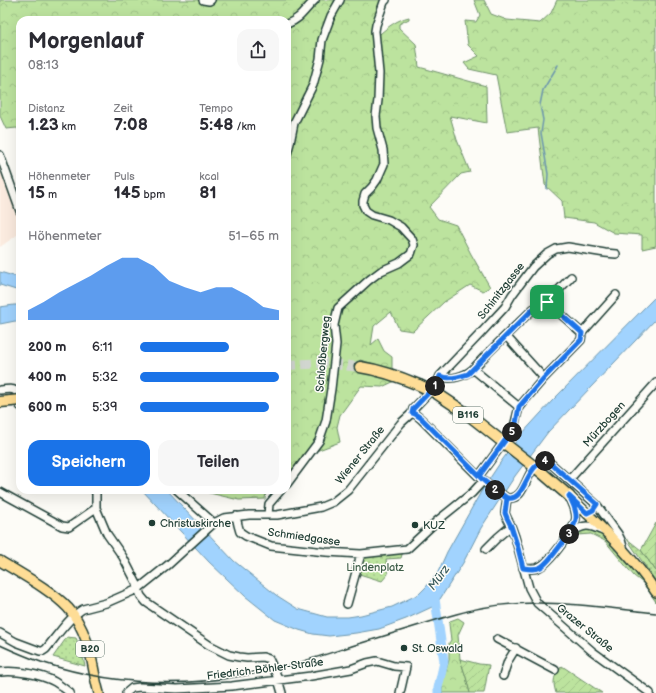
<!DOCTYPE html>
<html lang="de">
<meta charset="utf-8">
<style>
body{margin:0;font-family:"Balsamiq Sans",sans-serif;background:#f7f7f7;color:#2b2b33;height:100vh;display:flex;flex-direction:column;font-size:15px;white-space:nowrap}
*{box-sizing:border-box;margin:0}
p{font-size:13px;color:#7c7c81}
.icon{flex:none;width:22px;height:22px;fill:none;stroke:currentColor;stroke-width:2;stroke-linecap:round;stroke-linejoin:round}
.map{position:relative;flex:1;overflow:hidden}
.details{position:absolute;left:16px;top:16px;width:275px;height:478px;display:flex;flex-direction:column;background:#fff;border-radius:12px;box-shadow:0 4px 16px #0002}
.details>*{flex:none}
.pin{position:absolute;display:grid;place-items:center;width:34px;height:34px;color:#fff;margin:-17px;border-radius:8px;box-shadow:0 2px 6px #0006}
.km{position:absolute;width:20px;height:20px;margin:-10px;border-radius:50%;background:#222;color:#fff;font-size:11px;line-height:20px;text-align:center}
.round{display:grid;place-items:center;flex:none;width:42px;height:42px;border-radius:12px;background:#f7f7f7}
.headline{display:flex;align-items:center;justify-content:space-between;height:68px;padding:0 12px}
h1{font-size:22px;font-weight:800;line-height:30px}
.metrics{display:grid;grid-template-columns:repeat(3,1fr);gap:6px;height:68px;padding:4px 12px}
.metrics div{display:grid;align-content:center}
.metrics b{font-size:17px;font-weight:800}
.metrics small{font-size:11px;font-weight:400}
.metrics p{font-size:11px}
.chart{height:112px;padding:8px 12px}
.chart p{display:flex;justify-content:space-between}
.chart svg{width:100%;height:72px;margin-top:4px;fill:#1a73e8;opacity:.7}
.action{display:flex;gap:8px;margin-top:auto;padding:8px 12px}
.action a{flex:1;height:46px;border-radius:12px;background:#1a73e8;color:#fff;font-size:16px;font-weight:800;line-height:46px;text-align:center}
.action a+a{background:#f7f7f7;color:#2b2b33}
ul{padding:0 12px;list-style:none;font-size:13px}
li{display:grid;grid-template-columns:64px 48px 1fr;align-items:center;height:30px}
li i{height:10px;border-radius:5px;background:#1a73e8}
.map>svg:first-child{display:block}
.built{fill:#fcece0}
.grass{fill:url(#grass-dots);stroke:#6e9069}
.forest{fill:url(#forest-crowns);stroke:#6e9069}
.garden{fill:url(#garden-furrows);stroke:#6e9069}
.water{fill:#a1d3fe;stroke:#6d97ad}
.lines{fill:none;stroke-linecap:round;stroke-linejoin:round}
.stream{stroke:#6d97ad;stroke-width:1.5}
.river{stroke:#a1d3fe;stroke-width:9}
.highway-tunnel{stroke:#d1d6d0;stroke-width:10;stroke-dasharray:10 5;stroke-linecap:butt}
.minor-casing{stroke:#1f3d34;stroke-width:10}
.major-casing{stroke:#1f3d34;stroke-width:12}
.highway-casing{stroke:#1f3d34;stroke-width:13}
.minor{stroke:#fdfcf7;stroke-width:7}
.major{stroke:#fedd96;stroke-width:9}
.highway{stroke:#fedd96;stroke-width:10}
.rail{stroke:#1f3d34;stroke-width:1.5}
.highway-bridge-casing{stroke:#1f3d34;stroke-width:13;stroke-linecap:butt}
.highway-bridge{stroke:#fedd96;stroke-width:10}
.route-casing{stroke:#fff;stroke-width:8}
.route{stroke:#1a73e8;stroke-width:5}
.poi-dot{fill:#1f3d34;stroke:#fdfcf7;stroke-width:1.5}
.labels{text-anchor:middle;dominant-baseline:central;stroke-width:3;stroke-linejoin:round;paint-order:stroke}
.shield{fill:#fdfcf7;stroke:#62766e;stroke-width:1}
.shield-label{font-size:10px;font-weight:bold;fill:#1f3d34}
.street-label{font-size:11px;fill:#1f3d34;stroke:#fdfcf7}
.poi-label{font-size:11px;fill:#1f3d34;stroke:#fdfcf7;text-anchor:start}
.park-label{font-size:11px;fill:#3e5e49;stroke:#fdfcf7}
.water-label{font-size:12px;font-style:italic;fill:#395b5c;stroke:#fdfcf7}
</style>
<div class="map">
<svg width="656" height="693" viewBox="0 0 656 693">
<defs>
<pattern id="grass-dots" width="8" height="8" patternUnits="userSpaceOnUse"><rect width="8" height="8" fill="#bce39e"/><path d="M2 2h.1M6 6h.1" fill="none" stroke="#a1c489" stroke-width="1.8" stroke-linecap="round"/></pattern>
<pattern id="forest-crowns" width="20" height="18" patternUnits="userSpaceOnUse"><rect width="20" height="18" fill="#bce39e"/><path d="M2 6a3 3 0 1 1 6 0M12 15a3 3 0 1 1 6 0" fill="none" stroke="#a1c489"/></pattern>
<pattern id="garden-furrows" width="10" height="10" patternUnits="userSpaceOnUse"><rect width="10" height="10" fill="#bce39e"/><path d="M-1 1l2-2M0 10L10 0M9 11l2-2" fill="none" stroke="#a1c489"/></pattern>
</defs>
<rect width="100%" height="100%" fill="#fdfcf7"/>
<filter id="ink" filterUnits="userSpaceOnUse"><feTurbulence type="fractalNoise" baseFrequency=".025" numOctaves="2"/><feDisplacementMap in="SourceGraphic" scale="8" xChannelSelector="R" yChannelSelector="G"/><feConvolveMatrix kernelMatrix="1 2 1 2 8 2 1 2 1" color-interpolation-filters="sRGB"/></filter>
<g filter="url(#ink)">
<!-- built -->
<path class="built" d="M0,168L20,224V233L0,247Z"/>
<!-- grass -->
<path class="grass" d="M590,528L601,534L622,555L641,577L656,596V602L643,583L634,576L605,541L591,534L577,535L566,542C575,531 577,530 590,528Z
M627,539L641,550L656,571V582Z
M403,551L401,558L386,559L388,574L382,581L356,573L360,557Z
M67,637L76,638L81,649L85,666L53,657Z"/>
<!-- forest -->
<path class="forest" d="M0,0H384L374,30L380,34C389,26 397,20 409,17V19L399,24V28L416,44L419,67L486,86L487,123L450,116L457,140L470,172L461,174L429,207L438,219L456,225L471,254L490,287L483,291L470,285L444,302L413,331L399,329L391,312L374,326L371,345L378,339L384,351L392,357V369L360,360L359,361L361,362L360,371L378,375L395,381L382,387L361,386L340,415L337,427L340,442L316,451L287,475V20H20V132L17,128L6,129L0,116Z
M474,0H484L491,14L507,20L540,23L551,13L557,0H656V246L642,249V235L614,233L594,222L564,218L562,201L545,185L538,128L507,132L496,75L469,69L464,63L479,56L468,45L465,21L476,22L480,15Z
M197,490H268L266,492L265,499L239,500Z
M458,618L464,622L458,635L460,659L466,677L470,693H442V684L449,660V643L451,640L449,624L450,621Z"/>
<!-- garden -->
<path class="garden" d="M656,523V571L641,550Z
M460,659L479,664L489,665L484,693H470L466,677Z
M562,666L602,693H556C552,681 554,675 562,666Z"/>
<!-- water -->
<path class="water" d="M0,272L20,278V292L16,290L0,285Z
M656,296V319L548,432L515,476L481,528L463,563L440,599L432,607L406,619L379,629L356,633L329,636L313,634L299,630L275,620L245,596L209,562L142,490H167L234,561L276,595L298,609L327,617H348L361,615L392,607L419,594L426,587L438,572L447,552L482,490L500,463L520,436L552,401Z
M14,305H20V322L15,321L0,324V307Z"/>
<g class="lines">
<!-- stream -->
<path class="stream" d="M547,189L548,174L541,133L543,120L540,105L543,90L558,65"/>
<!-- river -->
<path class="river" d="M434,592L444,662L438,688V693"/>
<!-- highway-tunnel -->
<path class="highway-tunnel" d="M287,365L324,363L360,367"/>
<defs>
<path id="minor" d="M203,0L209,1L211,0
M287,24C302,18 304,10 315,0
M287,154L290,143L294,123L313,85L320,59L322,40L331,16L340,0
M0,155L20,211
M582,333L616,295
M506,336L544,378
M473,369L488,353L533,309L547,302L571,277
M440,376C450,381 465,376 473,369L519,407
M0,390C18,388 17,389 20,406
M519,407L544,378L581,340L582,333L547,302
M412,413L413,409L436,385L440,376L481,333L505,307L512,295L533,267L547,254L556,249L568,247L605,253L616,254
M412,413L415,414L421,419L483,481L507,498
M479,476L512,431L515,423L519,407
M569,480L656,383
M287,484L319,441L326,421L331,389L336,344L334,325L338,308L369,280L381,271L399,263L411,254L414,245L412,239L401,227L389,220L372,215L366,211L363,205V201L365,194L372,187L377,180L384,164L383,150L377,128L376,116L378,100L379,73L375,31L376,25L384,2L386,0
M95,490L96,494V508L107,534L123,557L137,584L138,589L141,596L146,602L209,645L229,655L239,657L247,658L263,657L269,659L277,676L282,693
M177,490L214,523
M0,492L62,526L69,527L96,508
M507,498L505,513L507,518L511,526L515,537L529,588L537,603L592,651L650,693
M507,498C530,501 523,461 548,461L597,505L618,534L621,540L624,550
M268,515L269,504L281,490
M236,516L238,525L240,532L246,536L271,546L326,552L361,554L407,549L437,521L472,493L483,481
M571,533C585,523 589,525 603,531
M486,549L498,537L511,526
M523,568C530,569 536,570 541,566C550,562 575,528 576,518C576,512 574,506 571,500
M347,604L361,554
M0,633L16,642L40,651H43L46,649C56,637 69,617 83,609L106,603L138,589L168,565L214,523L224,518L249,515H277L321,507L333,502L348,490L401,423L412,413
M497,639L555,670
M0,672C15,670 41,674 55,682C60,685 65,689 70,693
M503,676L508,661L516,648
M126,693L132,688L140,687L177,689L232,686L311,676L351,669L367,663L377,661L394,666L406,667L400,693"/>
<path id="major" d="M569,496C600,526 632,555 656,592
M0,561C21,574 51,590 68,608C76,616 83,631 87,642C93,659 94,677 99,693"/>
<path id="highway" d="M360,367C380,370 400,377 419,385
M436,393L466,413L499,439
M0,402L11,401
M540,471L569,496"/>
</defs>
<!-- minor casing -->
<use href="#minor" class="minor-casing"/>
<!-- major casing -->
<use href="#major" class="major-casing"/>
<!-- highway casing -->
<use href="#highway" class="highway-casing"/>
<!-- minor -->
<use href="#minor" class="minor"/>
<!-- major -->
<use href="#major" class="major"/>
<!-- highway -->
<use href="#highway" class="highway"/>
<!-- rail -->
<path class="rail" d="M0,645C13,651 27,657 41,662C105,683 174,688 241,676C280,670 317,657 355,645C377,638 400,631 423,624C442,618 461,612 481,608C539,597 598,607 656,613"/>
<defs>
<path id="highway-bridge" d="M419,385L436,393
M11,401L20,400
M499,439L540,471"/>
</defs>
<!-- highway-bridge casing -->
<use href="#highway-bridge" class="highway-bridge-casing"/>
<!-- highway-bridge -->
<use href="#highway-bridge" class="highway-bridge"/>
</g>
</g>
<g class="lines" filter="url(#ink)">
<defs>
<path id="route" d="M547,302L533,309L468,374C459,377 448,380 440,376L436,385L413,409L412,413L415,414L421,418L483,480L507,498L505,513L507,518L511,526L518,548L523,568C529,569 535,570 541,567C549,562 575,528 576,519C577,511 573,503 569,496L587,513L593,510L597,504L548,461C525,461 527,501 508,498C504,498 501,494 498,492C491,487 484,482 479,476L512,431L516,423L519,407L544,378L581,340L582,333L547,302"/>
</defs>
<!-- route casing -->
<use href="#route" class="route-casing"/>
<!-- route -->
<use href="#route" class="route"/>
</g>
<!-- markers -->
<g class="poi-dot">
<circle cx="152" cy="523" r="4"/>
<circle cx="415" cy="525" r="4"/>
<circle cx="404" cy="648" r="4"/>
</g>
<g class="labels">
<!-- shield labels -->
<g class="shield">
<rect x="453" y="407" width="30" height="16" rx="3"/>
<rect x="76" y="641" width="28" height="16" rx="3"/>
</g>
<g class="shield-label">
<text x="468" y="415">B116</text>
<text x="90" y="649">B20</text>
</g>
<!-- street labels -->
<g class="street-label">
<text transform="translate(501 291) rotate(-52)">Schinitzgasse</text>
<text transform="translate(323 354) rotate(-85)">Schloßbergweg</text>
<text transform="translate(604 424) rotate(-48)">Mürzbogen</text>
<text transform="translate(360 455) rotate(-51)">Wiener Straße</text>
<text transform="translate(304 537) rotate(8)">Schmiedgasse</text>
<text transform="translate(585 628) rotate(39)">Grazer Straße</text>
<text transform="translate(265 669) rotate(-7)">Friedrich-Böhler-Straße</text>
</g>
<!-- poi labels -->
<g class="poi-label">
<text x="160" y="523">Christuskirche</text>
<text x="423" y="525">KUZ</text>
<text x="412" y="648">St. Oswald</text>
</g>
<!-- park labels -->
<g class="park-label">
<text x="375" y="567">Lindenplatz</text>
</g>
<!-- water labels -->
<g class="water-label">
<text transform="translate(439 578) rotate(-54)">Mürz</text>
</g>
</g>
</svg>
<div class="pin" style="left:547px;top:302px;background:#1e9e55"><svg class="icon" aria-label="arrive" viewBox="0 0 24 24"><path d="M6 21V4h12l-3 4 3 4H6"/></svg></div>
<b class="km" style="left:435px;top:386px">1</b>
<b class="km" style="left:495px;top:490px">2</b>
<b class="km" style="left:569px;top:534px">3</b>
<b class="km" style="left:545px;top:461px">4</b>
<b class="km" style="left:512px;top:432px">5</b>
<section class="details">
<div class="headline"><div><h1>Morgenlauf</h1><p>08:13</p></div><a class="round"><svg class="icon" aria-label="share" viewBox="0 0 24 24"><path d="M12 15V3M7 8l5-5 5 5M5 13v7h14v-7"/></svg></a></div>
<div class="metrics">
<div><p>Distanz</p><b>1.23<small> km</small></b></div>
<div><p>Zeit</p><b>7:08</b></div>
<div><p>Tempo</p><b>5:48<small> /km</small></b></div>
</div>
<div class="metrics">
<div><p>Höhenmeter</p><b>15<small> m</small></b></div>
<div><p>Puls</p><b>145<small> bpm</small></b></div>
<div><p>kcal</p><b>81</b></div>
</div>
<div class="chart"><p><span>Höhenmeter</span>51–65 m</p>
<svg viewBox="0 0 160 44" preserveAspectRatio="none"><path d="M0 44V38L10 33L20 27L30 22L40 17L50 11L60 6L70 6L80 11L90 20L100 24L110 27L120 24L130 24L140 29L150 36L160 38V44z"/></svg>
</div>
<ul>
<li><b>200 m</b>6:11<i style="width:64%"></i></li>
<li><b>400 m</b>5:32<i style="width:100%"></i></li>
<li><b>600 m</b>5:39<i style="width:93%"></i></li>
</ul>
<div class="action"><a>Speichern</a><a>Teilen</a></div>
</section>
</div>
